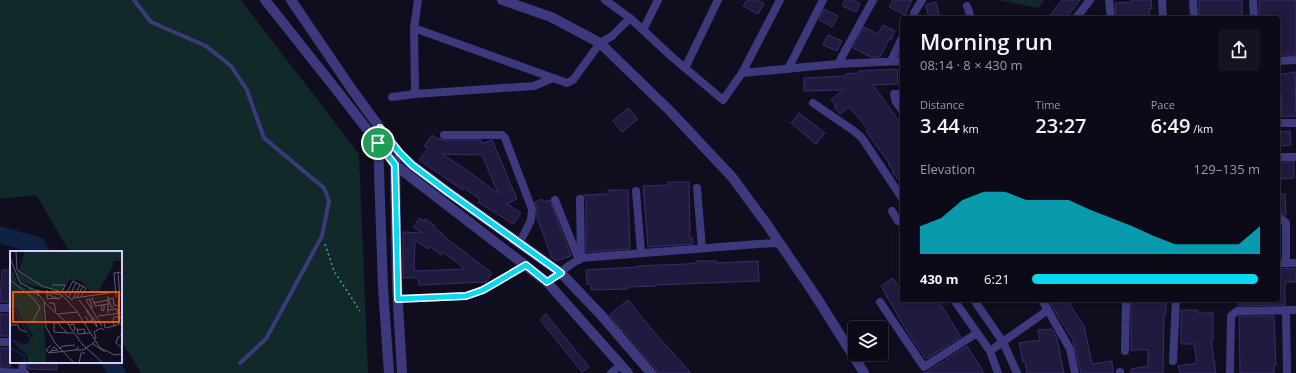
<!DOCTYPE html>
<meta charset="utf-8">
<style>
body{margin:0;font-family:"Open Sans",sans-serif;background:#151320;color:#f1f3f6;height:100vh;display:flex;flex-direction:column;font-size:15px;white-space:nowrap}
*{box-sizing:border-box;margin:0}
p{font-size:13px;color:#9a9aa1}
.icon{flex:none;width:22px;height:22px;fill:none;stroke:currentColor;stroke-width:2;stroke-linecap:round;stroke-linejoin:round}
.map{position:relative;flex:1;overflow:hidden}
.side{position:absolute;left:900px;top:16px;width:380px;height:286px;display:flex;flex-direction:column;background:#0c0a17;border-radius:4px;box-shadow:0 2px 6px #0003,0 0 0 1px #2c2b36}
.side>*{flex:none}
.tools{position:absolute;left:848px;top:321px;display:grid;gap:8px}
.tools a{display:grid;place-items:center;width:40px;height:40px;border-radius:4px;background:#0c0a17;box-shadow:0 2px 6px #0003,0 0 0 1px #2c2b36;font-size:20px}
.pin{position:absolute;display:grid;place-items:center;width:34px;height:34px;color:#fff;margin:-17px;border:2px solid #fff;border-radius:50%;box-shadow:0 1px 4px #0007}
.round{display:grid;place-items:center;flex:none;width:42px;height:42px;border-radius:4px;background:#151320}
.head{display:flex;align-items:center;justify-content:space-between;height:68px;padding:0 20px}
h1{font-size:22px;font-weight:600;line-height:30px}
.figures{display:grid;grid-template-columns:repeat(3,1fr);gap:6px;height:68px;padding:4px 20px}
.figures div{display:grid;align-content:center}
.figures b{font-size:20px;font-weight:600}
.figures small{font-size:11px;font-weight:400}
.figures p{font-size:11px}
.chart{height:112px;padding:8px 20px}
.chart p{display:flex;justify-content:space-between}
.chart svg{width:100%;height:72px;margin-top:4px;fill:#09d8ee;opacity:.7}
ul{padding:0 20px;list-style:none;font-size:13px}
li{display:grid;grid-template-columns:64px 48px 1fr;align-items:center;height:30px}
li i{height:10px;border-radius:5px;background:#09d8ee}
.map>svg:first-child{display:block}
.green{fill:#112928}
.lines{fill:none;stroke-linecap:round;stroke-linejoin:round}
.river{stroke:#0e2243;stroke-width:17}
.building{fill:#211a3f;stroke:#392d6b;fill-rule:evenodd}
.path{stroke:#32ada5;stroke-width:1.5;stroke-dasharray:2 3;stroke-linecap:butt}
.service{stroke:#3c3a7d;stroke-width:4}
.minor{stroke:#3c3a7d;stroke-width:8}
.tertiary{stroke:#3c3a7d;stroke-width:10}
.route-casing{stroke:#fff;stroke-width:8}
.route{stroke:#09d8ee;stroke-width:5}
.inset-river{fill:none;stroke:#0e2243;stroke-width:2}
.inset-road{fill:none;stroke:#5e5a78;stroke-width:1}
.view{fill:#e8590c;fill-opacity:0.15;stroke:#e8590c;stroke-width:2}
.inset-edge{fill:none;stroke:#d3cdfd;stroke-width:2}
</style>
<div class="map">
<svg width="1296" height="373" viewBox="0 0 1296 373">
<rect width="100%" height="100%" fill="#100d1f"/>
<!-- green -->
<path class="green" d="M0,0H241L359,154L368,373H141L121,340V252H70L36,195L0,199Z
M996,0H1044L1039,8Z"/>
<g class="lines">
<!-- river -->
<path class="river" d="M0,235L37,245L41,252
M110,362L117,373"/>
</g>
<!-- building -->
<path class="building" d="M747,0H756L764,4L758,14L743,6Z
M845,0H853L860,4L856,12L842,6Z
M893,0H912L905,15L889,7Z
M1062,0H1080L1066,18H1048Z
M1132,0H1151L1152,9H1149L1150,18H1116L1115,3L1132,2Z
M1199,0H1242V18H1199Z
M1259,0H1296V55H1278V18H1259Z
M936,2L940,18H929L926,5Z
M824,9L838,16L832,27L819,20Z
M883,25L895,31L891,40L889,39L880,57H871L853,48L864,27L878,34Z
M828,35L842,41L837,51L823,45Z
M897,69L898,84L873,85L902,125V184L892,172L894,171L888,164L889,163L866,131L868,129L856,115L849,107L840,114L834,107L836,106L831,100L843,90L804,91V78L846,76V74L859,73V71Z
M1295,72L1296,116L1282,117L1281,93L1278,94V75Z
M628,108L638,119L622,132L613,121Z
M799,113L825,133L816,144L791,123Z
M1290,131L1291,145L1278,146V132Z
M432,135L436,138L444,140H481V144L492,140L517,199L507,204L521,213L513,224L478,202L480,199L464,188L463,190L419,160L428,148L424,146ZM442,154L482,155L498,193L465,169Z
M1278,162H1294V178L1278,179Z
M668,182H689L690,238H693V244L648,247L643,186L668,185Z
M608,190H628L630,249L586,252V199L583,195L608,194Z
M1278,194H1285L1286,215L1278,211Z
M542,199L543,202L550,200L571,256L556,261L552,258L537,218V209L535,202Z
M420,218L424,221L426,219L435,226L434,228L443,234L442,235L492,273L486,282L419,285L418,278H403V232L422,233L413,227ZM415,240L428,249L430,247L441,255L443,252L465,269L414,271Z
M696,261H717V263L758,261L759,281L656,285V286L628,287V289L591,290V284H587L586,270L637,267V266L686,264L696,263Z
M1278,268L1296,269V282H1285V305L1238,306V300H1278Z
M2,270H11V302H0Z
M893,278L902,291V300H938L961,337L926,359L906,330L881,286Z
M628,300L654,332L691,373H657L656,369L609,315Z
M1048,300H1067L1084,326L1092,364L1112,361L1113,373H1081L1073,340Z
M1131,300H1166V314H1164L1163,373H1131V369L1148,366V350H1131Z
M1181,310H1198V313H1213V340H1211L1216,373H1180L1178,366L1197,363L1194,344H1181Z
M0,314H11V336H0Z
M546,314L589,367L582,372L540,320Z
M1239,316H1274L1276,365H1274V373H1240Z
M1052,329L1057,338L1064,373H1027L1025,362H1023L1019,343L1040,340L1038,330Z
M967,346L984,373H923L927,372Z
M0,348H11V367H0Z
M28,362H57V370L29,369L28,368Z"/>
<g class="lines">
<!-- path -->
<path class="path" d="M325,244L334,271L360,311"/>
<!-- service -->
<path class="service" d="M134,0L151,22L206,46L231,66L247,90L264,138L324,188L329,201L322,236L266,339L240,363"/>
<!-- minor -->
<path class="minor" d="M418,0L414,28L567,83L573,80L600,43L612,36L630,18
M605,0L630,18L672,57L723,100L742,73L780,0
M1109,0L1111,18
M1162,0L1163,18
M1193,0L1194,18
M1253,0L1254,18
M967,6L971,18
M914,13L922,0
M1076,18L1090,0
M414,28L415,94L534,86L553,78
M643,30L658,0
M891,61L902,38
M1278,61L1296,60
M838,64L873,0
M685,68L718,0
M788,69L823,0
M742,73L838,64L902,61
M902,94H894L896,102L902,110
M392,97L415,94
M813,103L854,131L862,138L902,198
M1278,123H1296
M444,135H502L505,138L532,209L531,220L519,244
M1278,157H1296
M697,188L702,248
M636,191L641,252
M580,199L581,258
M555,200L579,260
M892,211L898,221L902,218
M1278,216L1286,223V263
M1278,263H1296
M547,282L570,265L581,258L758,244L779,243
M398,299L466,296L483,290L526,265
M954,300L990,351L998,373
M974,300L1003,342L1017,373
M1042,300L1070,349L1075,373
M880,302L924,367L977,333
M0,308H11
M1286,310L1287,373
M0,342H11
M990,351L1048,310
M1125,351L1126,300
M1173,361L1176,300
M0,372L25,373
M1120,372V373
M22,373L23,362
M611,373L621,365
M1230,373L1231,316L1237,311H1244L1296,310"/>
<!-- tertiary -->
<path class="tertiary" d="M265,0L331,83L395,165L547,282L628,373
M291,0L353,91L380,128L399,153L412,165L448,192L561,273L601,315L651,373
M502,0L551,17L600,43L670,111L732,177L766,223L815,295L864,373
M378,141L383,288L389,373
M395,161L397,286L402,373"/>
</g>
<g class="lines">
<defs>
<path id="route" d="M380,128L400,153L412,165L448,192L561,273L547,282L526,265L483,290L466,296L398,299L395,165L378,143Z"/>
</defs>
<!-- route casing -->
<use href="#route" class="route-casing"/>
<!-- route -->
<use href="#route" class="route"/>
</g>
<!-- overview -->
<g transform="translate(10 251)">
<rect width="112" height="112" fill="#100d1f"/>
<path d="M15,0H112V10H103V15L88,41L80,40L71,30L60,28L53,41L10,32L5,20L8,22ZM0,13L8,33L22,40L33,53L36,112H19L16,103L4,92L18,95L23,85L6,57H0Z" fill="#112928"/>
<path class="inset-river" d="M0,59L6,61L21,88L18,93L14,94L1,89L0,91M0,97L14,105L15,112"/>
<path class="inset-road" d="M6,0L7,19L32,35L52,41L62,49L70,34M0,7L10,32L25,39L36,53L58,73L72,93L93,112M108,22L110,46M0,29L22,46L30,56L23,70M42,34H55L52,41M19,37L29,45M25,39L52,44L66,59L90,97L105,104L112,103M37,39V43L49,48L52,45M37,43V48L48,47M56,43L63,30L76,37L71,46M98,45V62M59,46L66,32M67,46L73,35M82,46L85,55L98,53M106,46L104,22L112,21M64,47L99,42M103,47L99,48L101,56H104M103,47L104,54L109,55M69,49L85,69L87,76L76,59M34,51L36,76L45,92L64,112M39,52H44L46,61M84,52L98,49M91,54L92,60L94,59V53M82,57L80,48L76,49L92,75M98,59L107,58L108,62M48,63L67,61M75,65L79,71L83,68M88,65L112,62M112,66H104L103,71L104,75L112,72M8,71H0V74H8L9,78L16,81M94,71L95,77L104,75M59,74L64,73L65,80M67,77L68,83L80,82M67,79L74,78L75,83M57,82L48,72H44V81L57,82H63M112,84L108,86L106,92L112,97M84,88L86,87L84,81L91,77L94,79M83,93L95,101M41,94L36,99L39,102L65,99M69,96L65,99H73L85,91M49,98L53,95L65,94M39,102L44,96L48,99L41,100M69,112L71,102H75"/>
<path class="view" d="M3,41H109V71H3Z"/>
<rect width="112" height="112" class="inset-edge"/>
</g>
</svg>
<div class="tools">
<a><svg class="icon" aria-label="layers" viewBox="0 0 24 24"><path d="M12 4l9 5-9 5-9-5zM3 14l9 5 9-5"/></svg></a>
</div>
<div class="pin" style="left:378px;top:143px;background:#1e9e55"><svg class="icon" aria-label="arrive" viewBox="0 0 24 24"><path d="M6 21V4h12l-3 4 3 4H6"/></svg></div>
<section class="side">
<div class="head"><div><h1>Morning run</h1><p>08:14 · 8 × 430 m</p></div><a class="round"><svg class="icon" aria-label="share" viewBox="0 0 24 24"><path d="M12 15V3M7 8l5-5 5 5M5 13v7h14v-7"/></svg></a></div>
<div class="figures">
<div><p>Distance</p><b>3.44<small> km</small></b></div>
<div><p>Time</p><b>23:27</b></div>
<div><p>Pace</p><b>6:49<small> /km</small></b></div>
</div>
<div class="chart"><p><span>Elevation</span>129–135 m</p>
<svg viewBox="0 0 160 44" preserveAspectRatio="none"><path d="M0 44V27L10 22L20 11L30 6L40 6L50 11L60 11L70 11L80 17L90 22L100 27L110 33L120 38L130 38L140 38L150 38L160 27V44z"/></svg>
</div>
<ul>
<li><b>430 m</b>6:21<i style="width:99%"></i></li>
</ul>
</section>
</div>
